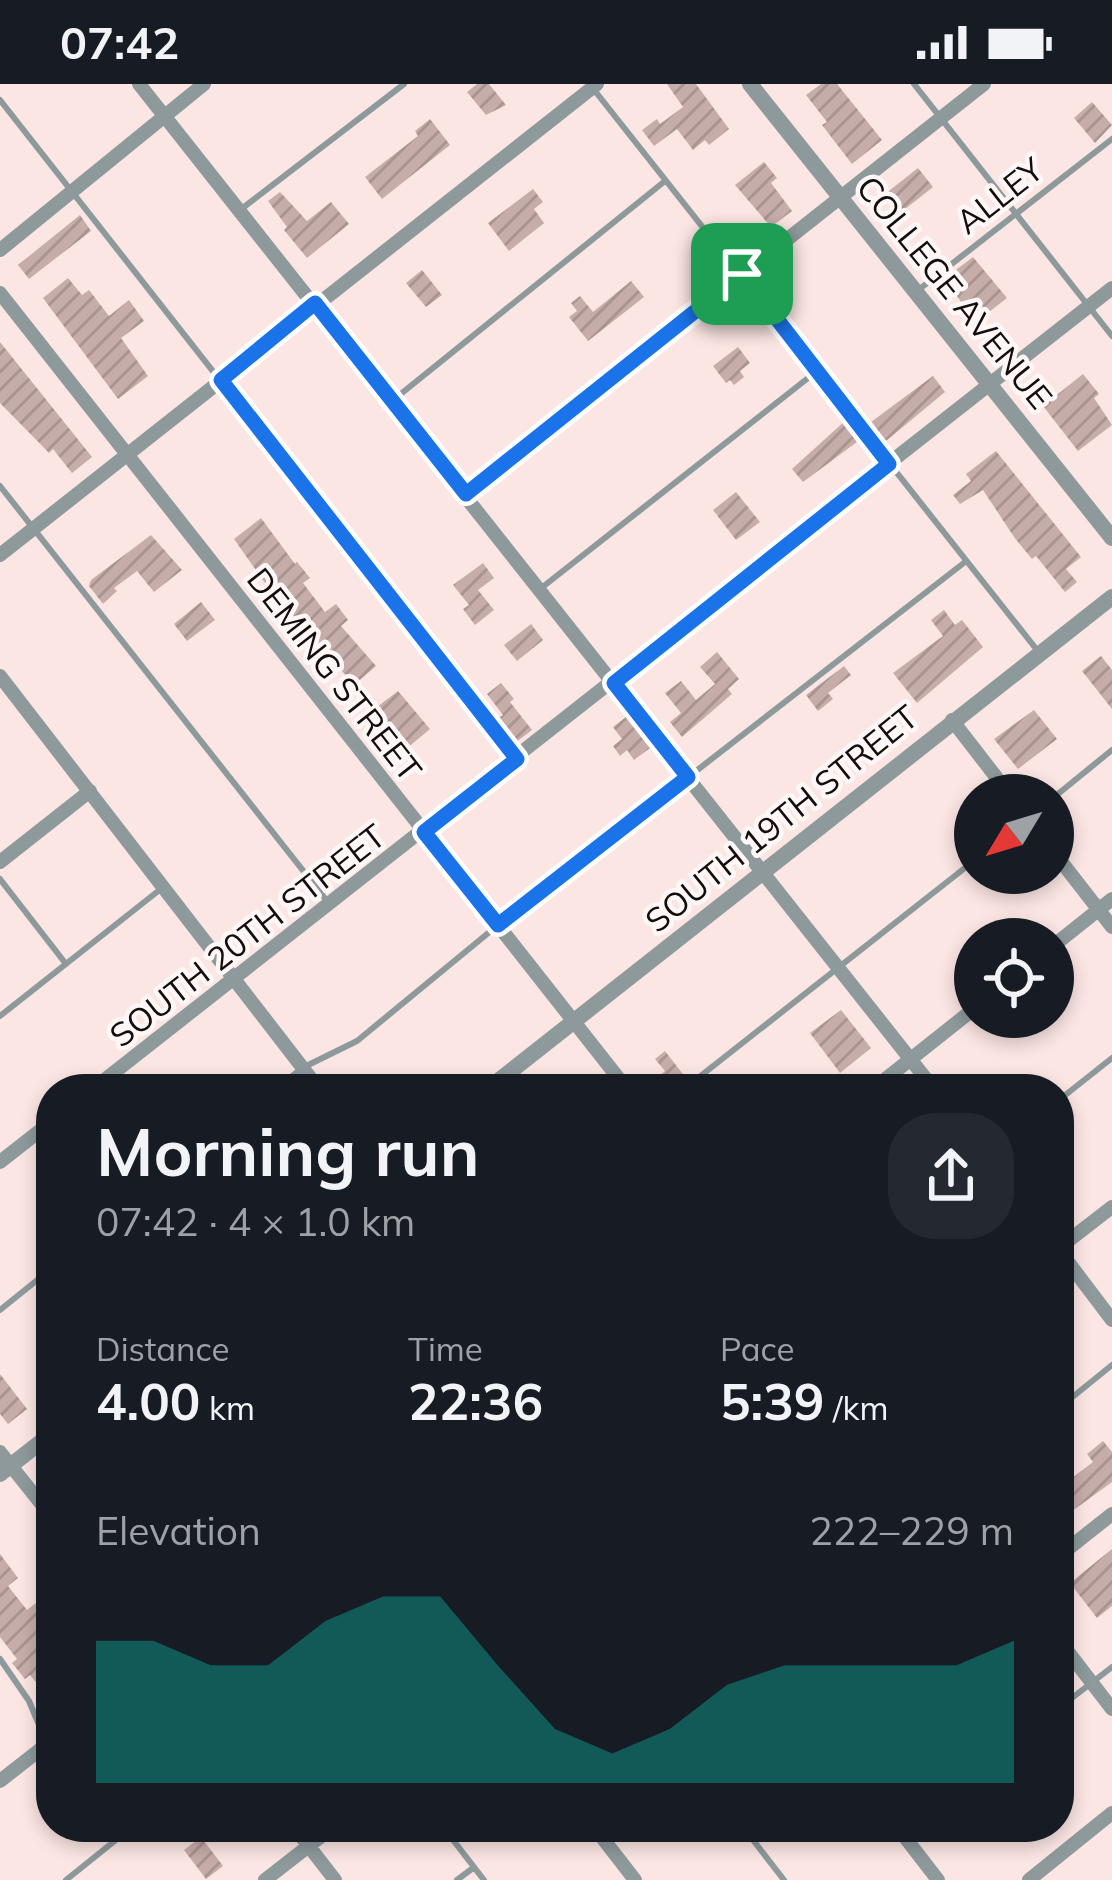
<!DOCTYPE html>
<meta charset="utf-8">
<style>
body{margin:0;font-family:Mulish,sans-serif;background:#242831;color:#f1f3f6;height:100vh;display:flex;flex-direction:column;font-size:45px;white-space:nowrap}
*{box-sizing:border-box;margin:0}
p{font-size:39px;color:#9ea1a6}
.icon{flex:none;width:66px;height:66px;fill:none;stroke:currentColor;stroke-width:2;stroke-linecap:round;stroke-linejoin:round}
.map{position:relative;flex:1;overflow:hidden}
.drawer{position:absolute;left:36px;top:990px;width:1038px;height:768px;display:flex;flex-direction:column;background:#171b24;border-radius:48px;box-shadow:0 6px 18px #0003}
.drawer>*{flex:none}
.needle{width:78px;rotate:232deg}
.buttons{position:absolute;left:954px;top:690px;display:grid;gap:24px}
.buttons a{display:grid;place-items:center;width:120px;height:120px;border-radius:50%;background:#171b24;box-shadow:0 6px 18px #0003;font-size:60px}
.pin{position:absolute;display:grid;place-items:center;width:102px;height:102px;color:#fff;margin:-51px;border-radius:24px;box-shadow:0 6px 18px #0006}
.round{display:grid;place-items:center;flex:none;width:126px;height:126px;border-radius:48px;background:#242831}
.head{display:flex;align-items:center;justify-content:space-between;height:204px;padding:0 60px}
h1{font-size:66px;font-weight:700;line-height:90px}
.stats{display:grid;grid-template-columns:repeat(3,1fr);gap:18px;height:204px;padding:12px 60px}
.stats div{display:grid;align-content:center}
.stats b{font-size:51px;font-weight:700}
.stats small{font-size:33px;font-weight:400}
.stats p{font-size:33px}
.chart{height:336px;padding:24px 60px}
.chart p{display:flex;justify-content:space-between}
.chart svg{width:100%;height:216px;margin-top:12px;fill:#0f766e;opacity:.7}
.status{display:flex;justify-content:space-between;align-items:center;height:84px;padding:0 60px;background:#171b24;direction:ltr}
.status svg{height:33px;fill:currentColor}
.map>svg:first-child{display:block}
.building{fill:url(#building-hatch)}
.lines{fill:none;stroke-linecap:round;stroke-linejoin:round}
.service{stroke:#8e999c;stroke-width:6}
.minor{stroke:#8e999c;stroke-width:14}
.tertiary{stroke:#8e999c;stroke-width:16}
.route-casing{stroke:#fff;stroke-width:24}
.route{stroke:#1a73e8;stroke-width:15}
.labels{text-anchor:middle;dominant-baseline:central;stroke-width:9;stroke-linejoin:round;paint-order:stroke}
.street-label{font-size:33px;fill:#150c0b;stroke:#fdf8f7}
</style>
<div class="status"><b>07:42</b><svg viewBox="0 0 49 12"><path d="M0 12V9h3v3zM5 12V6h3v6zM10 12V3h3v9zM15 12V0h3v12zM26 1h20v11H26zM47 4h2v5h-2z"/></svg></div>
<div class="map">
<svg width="1112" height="1796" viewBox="0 0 1112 1796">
<defs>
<pattern id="building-hatch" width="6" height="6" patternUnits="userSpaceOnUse" patternTransform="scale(3)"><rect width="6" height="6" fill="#c7adaa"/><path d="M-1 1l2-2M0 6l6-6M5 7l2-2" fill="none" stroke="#aa9491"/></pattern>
</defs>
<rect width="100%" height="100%" fill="#fce6e3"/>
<!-- building -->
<path class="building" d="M477,0H489L506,21L486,31L467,8Z
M667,0H696L729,45L709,61L705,56L693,66L677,45L654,62L642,46L657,35L660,40L683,23Z
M821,0H837L882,56L852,80L822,41L827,38L806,11Z
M1092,18L1112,41L1095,59L1074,34Z
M430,35L450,61L382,115L365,93L418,52L415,47Z
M764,78L777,94L771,99L792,127L771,143L735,101Z
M918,84L933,103L900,129L885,110Z
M533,105L543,118L534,125L544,139L509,167L488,139Z
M280,108L307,137L331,118L349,140L307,174L284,146L287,143L268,117Z
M80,131L91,147L29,195L18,181Z
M973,173L1007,214L975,239L945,194Z
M422,186L442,211L426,223L406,199Z
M68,194L82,211L89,206L109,232L129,216L144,237L121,254L148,292L118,315L43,214Z
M631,197L644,213L588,257L569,233L577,227L571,219L580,212L593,228Z
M0,258L92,373L72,389L53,365L49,369L0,319Z
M738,263L750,279L740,287L744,293L734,301L730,296L726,299L713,282Z
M1083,290L1099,310L1094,314L1112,341L1078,367L1043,322Z
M933,292L945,308L886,357L871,338Z
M846,336L861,355L803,398L792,385Z
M996,367L1081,473L1066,485L1077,498L1065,508L1036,472L1032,475L1014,453L983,406L960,420L953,411L971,397L966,390Z
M736,408L760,438L736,456L713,426Z
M261,434L295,480L297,478L310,494L303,499L325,528L336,520L348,536L341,542L376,582L354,601L335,579L330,583L317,567L320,565L300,540L296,543L234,455Z
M151,451L182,486L154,508L137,487L114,504L117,507L103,520L89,502L91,496Z
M483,479L494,494L478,506L494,526L475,541L463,525L469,521L453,501Z
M201,518L215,536L187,557L174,540Z
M944,526L955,541L962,536L983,563L917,619L893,589L943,552L931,536Z
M531,540L543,556L517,577L504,561Z
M717,568L739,595L728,605L732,610L682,653L670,638L681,629L665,609L681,597L696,616L715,600L700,583Z
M1101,572L1112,586V625L1082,587Z
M844,582L851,591L828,609L833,615L818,627L806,611Z
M501,599L514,615L510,618L532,646L515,659L497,635L503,631L487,610Z
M398,607L430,645L406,665L373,626Z
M1034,626L1057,655L1018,685L994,655Z
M626,633L650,664L634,676L627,666L620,672L613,662L622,655L613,643Z
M841,926L871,964L840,989L810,949Z
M665,967L686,994L675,1005H654L663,997L659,992L665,987L655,975Z
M0,1290L27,1325L8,1340L0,1330Z
M1103,1357L1112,1368V1398L1068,1430L1059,1418V1404L1093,1378L1087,1370Z
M1112,1465V1522L1097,1534L1070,1499Z
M0,1470L18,1494L8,1502L27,1526L51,1507V1617L30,1591L25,1595L12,1579L17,1575L0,1553Z
M201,1753L223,1782L206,1795L184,1766Z"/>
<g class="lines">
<!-- service -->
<path class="service" d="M914,0L1112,252
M595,7L1037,566
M0,16L515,672
M240,126L404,0
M917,207L1112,55
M392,317L665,97
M0,402L327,817
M540,505L817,287
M1053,714L1112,666
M0,795L66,880
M0,932L162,804
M276,1005L302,984L357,957L498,841L965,478
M684,1005L975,776
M1059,1016L1112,974
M0,1226L51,1185
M1059,1324L1112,1281
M0,1575L29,1617L47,1660
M1059,1624L1112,1583
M443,1743L484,1796
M743,1743L784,1796
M66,1796L132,1743
M457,1796L473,1784"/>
<!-- minor -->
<path class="minor" d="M139,0L934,1005
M0,166L204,0
M0,209L627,1005
M466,409L984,0
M0,471L597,0
M0,592L319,1005
M952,636L1010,711
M1053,767L1112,843
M0,778L90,707
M1053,862L1112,815
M93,1005L1112,204
M873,1005L975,924
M0,1078L51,1038
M1059,1164L1112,1123
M1059,1166L1112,1236
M0,1368L51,1432
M1059,1472L1112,1430
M1059,1556L1112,1625
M0,1697L51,1657
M294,1743L335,1796
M594,1743L635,1796
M897,1743L938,1796
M265,1796L333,1743
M1029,1796L1112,1729"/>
<!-- tertiary -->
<path class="tertiary" d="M750,0L1112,454
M488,1005L1112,513
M0,1390L51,1350"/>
</g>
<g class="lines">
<defs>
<path id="route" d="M742,190L889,380L614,599L688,693L498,841L424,748L517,675L221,296L315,219L466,410Z"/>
</defs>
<!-- route casing -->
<use href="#route" class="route-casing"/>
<!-- route -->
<use href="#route" class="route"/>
</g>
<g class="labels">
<!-- street labels -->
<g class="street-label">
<text transform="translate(999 111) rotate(-38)">ALLEY</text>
<text transform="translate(955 208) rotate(51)">COLLEGE AVENUE</text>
<text transform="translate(335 590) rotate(52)">DEMING STREET</text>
<text transform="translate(781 734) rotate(-39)">SOUTH 19TH STREET</text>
<text transform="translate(247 851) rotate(-38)">SOUTH 20TH STREET</text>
</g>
</g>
</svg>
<div class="buttons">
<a><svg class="needle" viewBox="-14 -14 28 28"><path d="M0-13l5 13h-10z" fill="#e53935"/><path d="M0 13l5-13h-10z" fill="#9ea1a6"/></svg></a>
<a><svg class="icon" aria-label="locate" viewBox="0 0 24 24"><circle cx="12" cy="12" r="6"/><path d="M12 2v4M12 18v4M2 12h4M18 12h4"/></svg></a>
</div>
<div class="pin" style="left:742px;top:190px;background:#1e9e55"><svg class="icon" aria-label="arrive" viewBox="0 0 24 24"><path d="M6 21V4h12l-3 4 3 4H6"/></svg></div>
<section class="drawer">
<div class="head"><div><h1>Morning run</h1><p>07:42 · 4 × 1.0 km</p></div><a class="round"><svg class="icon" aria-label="share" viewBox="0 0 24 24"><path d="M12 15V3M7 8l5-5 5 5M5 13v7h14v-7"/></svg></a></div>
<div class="stats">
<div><p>Distance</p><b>4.00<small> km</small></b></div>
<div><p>Time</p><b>22:36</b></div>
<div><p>Pace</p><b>5:39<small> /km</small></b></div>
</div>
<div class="chart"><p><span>Elevation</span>222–229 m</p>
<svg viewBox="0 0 160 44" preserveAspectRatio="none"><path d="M0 44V15L10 15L20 20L30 20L40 11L50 6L60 6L70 20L80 33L90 38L100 33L110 24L120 20L130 20L140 20L150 20L160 15V44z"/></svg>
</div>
</section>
</div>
